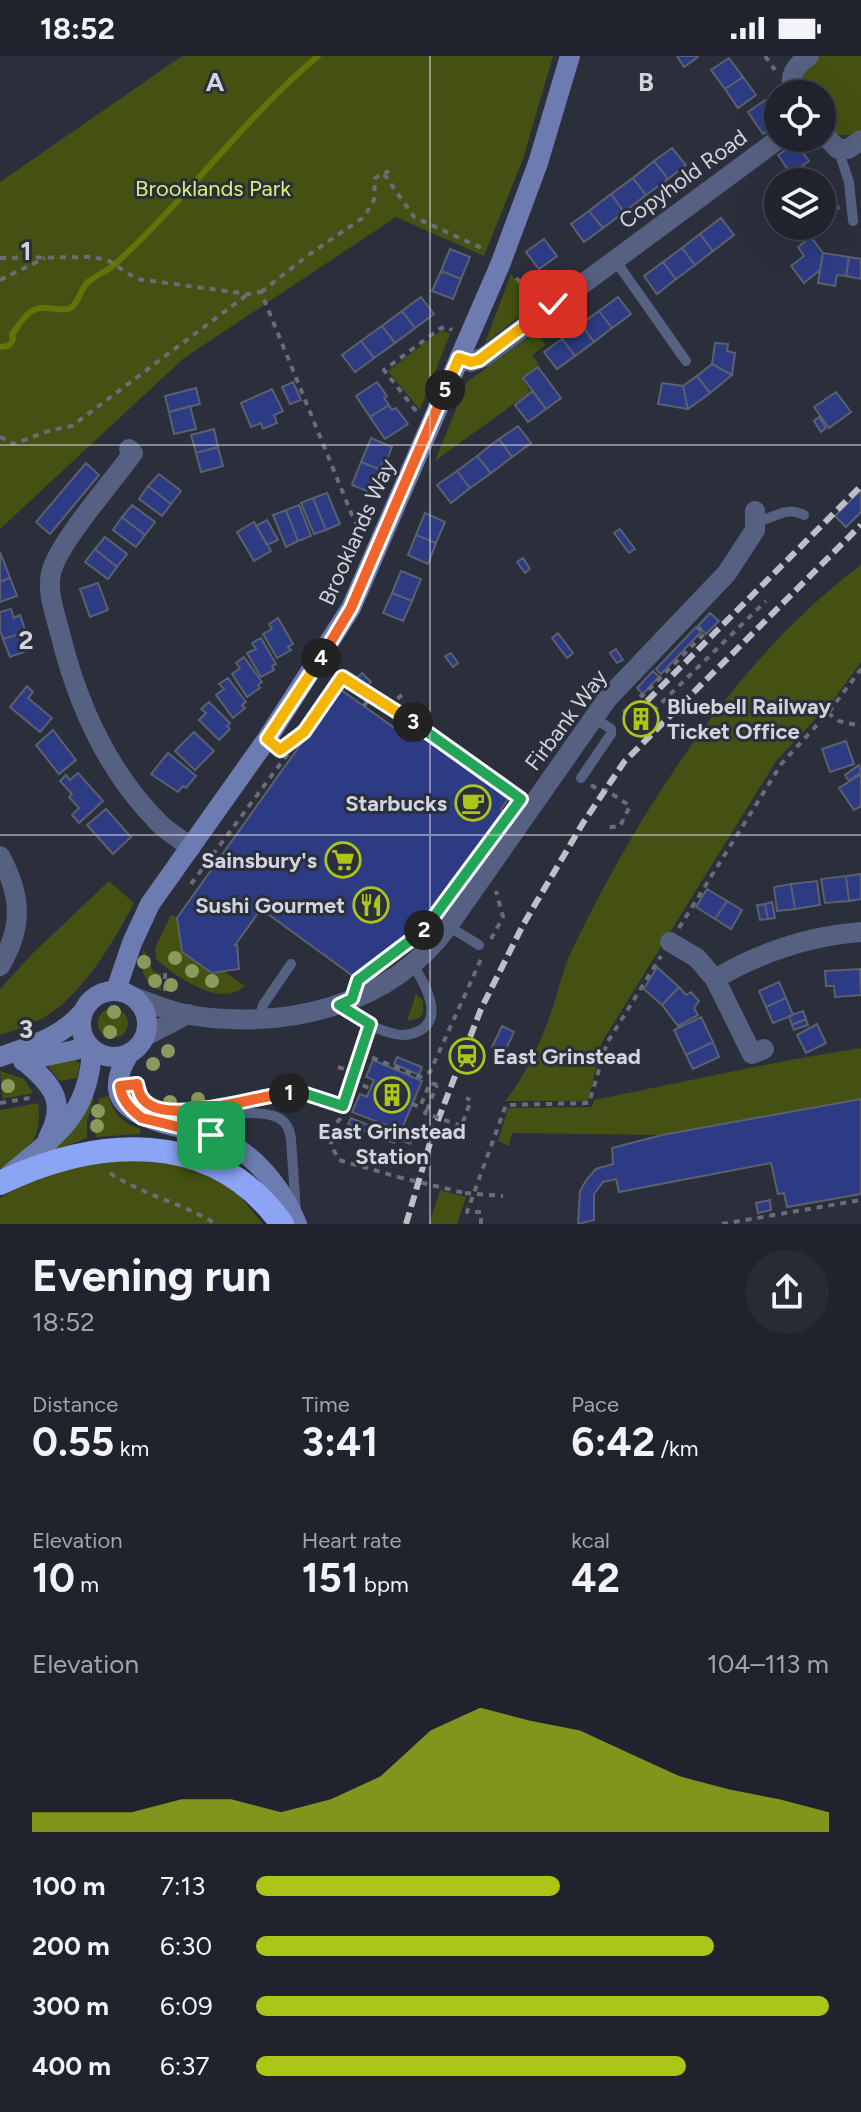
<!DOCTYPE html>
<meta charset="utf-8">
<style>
body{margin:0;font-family:Figtree,sans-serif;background:#282b35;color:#f1f3f6;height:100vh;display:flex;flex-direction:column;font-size:30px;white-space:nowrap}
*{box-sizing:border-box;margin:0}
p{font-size:26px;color:#a2a4aa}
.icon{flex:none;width:44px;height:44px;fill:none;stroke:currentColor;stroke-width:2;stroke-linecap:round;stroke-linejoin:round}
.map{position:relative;height:1168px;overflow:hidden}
.drawer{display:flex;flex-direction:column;background:#20232d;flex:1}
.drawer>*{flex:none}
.tools{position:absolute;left:764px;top:24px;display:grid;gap:16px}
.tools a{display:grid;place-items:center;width:72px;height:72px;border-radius:50%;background:#20232d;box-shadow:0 8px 32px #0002,0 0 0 2px #3d4049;font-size:40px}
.pin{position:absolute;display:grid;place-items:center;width:68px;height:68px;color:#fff;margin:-34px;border-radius:16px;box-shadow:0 4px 12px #0006}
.km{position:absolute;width:40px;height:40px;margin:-20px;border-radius:50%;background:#222;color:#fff;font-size:22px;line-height:40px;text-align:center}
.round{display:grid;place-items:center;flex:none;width:84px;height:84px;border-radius:42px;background:#282b35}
.summary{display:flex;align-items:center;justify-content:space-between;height:136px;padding:0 32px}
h1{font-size:44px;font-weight:700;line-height:60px}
.figures{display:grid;grid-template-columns:repeat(3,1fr);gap:12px;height:136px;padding:8px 32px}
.figures div{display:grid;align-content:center}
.figures b{font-size:40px;font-weight:700}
.figures small{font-size:22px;font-weight:400}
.figures p{font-size:22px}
.chart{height:224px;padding:16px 32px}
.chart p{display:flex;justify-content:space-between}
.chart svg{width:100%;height:144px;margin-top:8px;fill:#abc616;opacity:.7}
ul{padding:0 32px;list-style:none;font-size:26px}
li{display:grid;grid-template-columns:128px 96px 1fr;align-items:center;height:60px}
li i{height:20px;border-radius:10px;background:#abc616}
.status{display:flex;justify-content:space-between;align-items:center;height:56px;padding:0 40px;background:#20232d;direction:ltr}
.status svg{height:22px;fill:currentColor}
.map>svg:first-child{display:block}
.green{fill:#455112}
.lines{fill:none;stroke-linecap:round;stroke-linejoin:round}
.stream{stroke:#627308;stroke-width:6}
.building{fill:#2c3b83;stroke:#5b606e;stroke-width:2}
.path{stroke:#6a6d78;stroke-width:4;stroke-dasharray:6 6;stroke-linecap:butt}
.lane{stroke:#566182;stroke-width:10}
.street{stroke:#566182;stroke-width:20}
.secondary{stroke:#6c7cb0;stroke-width:20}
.highway{stroke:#8ba4f4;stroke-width:24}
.rail{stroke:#bcbfc8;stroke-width:6;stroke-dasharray:12 6;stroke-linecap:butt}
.path-bridge{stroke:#6a6d78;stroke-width:4;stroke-dasharray:6 6;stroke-linecap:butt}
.tree{fill:#8a9a5c}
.split-1-casing{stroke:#fff;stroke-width:16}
.split-2-casing{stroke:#fff;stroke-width:16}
.split-3-casing{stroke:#fff;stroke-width:16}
.split-4-casing{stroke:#fff;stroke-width:16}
.split-5-casing{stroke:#fff;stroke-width:16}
.split-6-casing{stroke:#fff;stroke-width:16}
.split-1{stroke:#f0652b;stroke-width:10}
.split-2{stroke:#22a559;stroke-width:10}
.split-3{stroke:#22a559;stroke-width:10}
.split-4{stroke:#f5b400;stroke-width:10}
.split-5{stroke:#f0652b;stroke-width:10}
.split-6{stroke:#f5b400;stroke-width:10}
.grid{fill:none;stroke:#d1d4dc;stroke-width:2;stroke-opacity:0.55}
.labels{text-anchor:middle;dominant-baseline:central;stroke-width:6;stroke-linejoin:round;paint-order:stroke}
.street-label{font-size:22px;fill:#d1d4dc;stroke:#2b2f3c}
.park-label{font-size:22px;fill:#d7f177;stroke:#2b2f3c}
.poi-label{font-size:22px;font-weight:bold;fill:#d1d4dc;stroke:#2b2f3c;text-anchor:end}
.grid-label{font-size:26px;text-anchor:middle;font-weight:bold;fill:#d1d4dc;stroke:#2b2f3c;stroke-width:6;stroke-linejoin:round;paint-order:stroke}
</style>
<div class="status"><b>18:52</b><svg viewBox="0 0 49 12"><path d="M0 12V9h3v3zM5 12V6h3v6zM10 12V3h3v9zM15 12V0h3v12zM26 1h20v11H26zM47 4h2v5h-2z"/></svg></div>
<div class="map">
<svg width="861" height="1168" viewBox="0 0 861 1168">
<rect width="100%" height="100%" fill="#2b2f3c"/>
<!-- green -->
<path class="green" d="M182,0H553L523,103L484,200L396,161L184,302L0,473V126Z
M820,0H861V74C848,83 828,81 822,64C820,57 822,46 822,38H804C799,19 805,11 820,0Z
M511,218L525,235L541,244L485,287Z
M442,274L450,278L420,354L388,315Z
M536,276L546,289L532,299L539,309L522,322L530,336L435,405L467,326Z
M861,509V606L834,643L776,705L602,986L588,1045H505C526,1020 541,985 552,954C559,934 562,915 571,896C637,758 737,601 861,509Z
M109,825L134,847C114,885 83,938 46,960C31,969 16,974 0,979V933L34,896Z
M171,859L177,862L182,896L212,917L225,916L245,930C220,953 176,920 156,903L155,892Z
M144,893L153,915L161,918V935C143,926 138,912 144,893Z
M416,938L423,945V957L419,962L407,965Z
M98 967a15 15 0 1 1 30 0a15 15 0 1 1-30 0Z
M861,992V1043L662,1079L512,1077L509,1090L498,1085L508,1052L592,1051L594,1044L784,1005Z
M75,1004L80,1008L77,1022L60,1025L49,1012V1009Z
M0,1015L24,1023L33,1037L3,1043Z
M109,1040C112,1057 124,1068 141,1073L140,1078L96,1081L94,1068L99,1042Z
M90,1042L94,1043L87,1065V1082L46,1098Z
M38,1047C43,1083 29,1094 0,1113V1054Z
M104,1102L175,1106L225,1128L240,1140L263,1168H0V1142L34,1123Z
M440,1134L466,1141L457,1168H429Z"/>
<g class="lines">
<!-- stream -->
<path class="stream" d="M0,291L8,290L13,284L12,278C18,271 23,260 32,255C44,247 64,258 72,251C79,245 81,232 88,226C96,219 106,216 114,209C186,144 243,63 318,0"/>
</g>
<!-- building -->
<path class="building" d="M677,0H698V1L684,11Z
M729,2L743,21L725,33L711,14Z
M743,21L756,39L738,52L725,33Z
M765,44L778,61V67L763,78L748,56Z
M796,87L809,105L791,118L778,99Z
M672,92L686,109L668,123L654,105Z
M654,105L668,123L646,139L633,122Z
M813,114L821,126H796Z
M633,122L646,139L624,156L611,138Z
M827,133L839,152L822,164V137Z
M611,138L624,156L603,172L589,155Z
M589,155L603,172L584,186L571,168Z
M721,162L734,179L713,195L700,178Z
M700,178L713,195L695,209L682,192Z
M811,181L823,197L820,214L804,227L791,210L804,200L798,191Z
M544,183L557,200L539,213L526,196Z
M682,192L695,209L676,223L663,206Z
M450,193L470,201L461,223L441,215Z
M823,197L849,201L846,220L837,219L835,230L818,227Z
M849,201L861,203V223L846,220Z
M663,206L676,223L657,238L644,220Z
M441,215L461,223L453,243L432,235Z
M421,241L434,258L415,272L402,255Z
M618,241L631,258L612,272L599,255Z
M402,255L415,272L395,287L382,270Z
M599,255L612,272L594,286L581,268Z
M581,268L594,286L575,300L562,283Z
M382,270L395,287L374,302L361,285Z
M562,283L575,300L557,313L544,296Z
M361,285L374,302L355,316L342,299Z
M715,287L728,288L727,295L735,297L732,319L712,308Z
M712,308L732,319L710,337L697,320Z
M538,311L561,342L546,353L523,322Z
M697,320L710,337L688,353L683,330Z
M293,326L301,344L290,348L282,331Z
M377,326L387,340L384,342L389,349L370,361L356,340Z
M662,327L683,330L688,353L658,348Z
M196,332L200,348L169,356L165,340Z
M272,333L283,355L274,359L277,367L263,373L261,367L251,371L241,347Z
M533,335L546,353L528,366L515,349Z
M836,336L851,356L829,372L814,351Z
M389,349L392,354L396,352L408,368L385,383L370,361Z
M190,350L196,373L174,378L169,356Z
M819,361L826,372L821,376L814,365Z
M518,370L531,387L512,401L499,383Z
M214,373L218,391L196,397L191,379Z
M371,382L392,391L386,406L383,405L379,413L361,406Z
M499,383L512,401L491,417L477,400Z
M218,391L223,410L201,416L196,397Z
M477,400L491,417L470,432L457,415Z
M361,406L379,413L372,437L352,429Z
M86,407L99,419L50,478L36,466Z
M457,415L470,432L451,447L437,429Z
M159,418L181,435L171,448L148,430Z
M148,430L171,448L162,460L139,443Z
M861,434V456L846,471L835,460Z
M327,437L340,468L326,474L313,442Z
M313,442L326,474L314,478L301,447Z
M132,449L155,466L145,479L122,461Z
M299,449L311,480L298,485L286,454Z
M286,454L298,485L286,491L273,459Z
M425,457L445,466L436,487L416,479Z
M122,461L145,479L136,491L113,474Z
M267,464L278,484L267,489L256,470Z
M254,466L271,495L254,505L237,476Z
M620,473L635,493L629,497L614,477Z
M416,479L436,487L428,508L408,499Z
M105,481L127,498L117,511L95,493Z
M95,493L117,511L108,523L85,506Z
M0,496L10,522L0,526Z
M523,502L530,513L525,517L517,506Z
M401,515L421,523L412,545L392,537Z
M10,522L17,540L0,546V526Z
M98,527L108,554L90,561L80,533Z
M392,537L412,545L403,565L383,557Z
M11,553L14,562L20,559L26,576L3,583L0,574V556Z
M710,557L719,565L706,578L698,570Z
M278,562L293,588L288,591L291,594L277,602L263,578L272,573L269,568Z
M696,571L701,576L661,618L656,613Z
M26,576L32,593L10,601L3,583Z
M558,577L573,597L567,602L552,582Z
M261,582L276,608L272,610L274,614L261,621L247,597L256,593L252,587Z
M616,593L623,604L617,607L610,597Z
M451,597L458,607L453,611L445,600Z
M244,601L262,626L258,629L260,632L247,641L232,618L240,612L236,607Z
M346,614L357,621L352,627L342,619Z
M653,615L659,621L643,638L637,632Z
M362,617L371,626L366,631L357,622Z
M228,622L246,646L242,649L245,652L233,662L216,639L224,633L219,628Z
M27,630L33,636L28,642L52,662L40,676L10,651Z
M340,633L410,683L415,676L509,742L501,753L503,755L415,876L353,920L261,853L235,889H237L239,913L212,917L182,896L177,862Z
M209,646L230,667L227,670L230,673L219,684L199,664L206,657L201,653Z
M644,647L656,659L637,679L625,667Z
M53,674L76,704L59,718L36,689Z
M194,676L214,695L195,714L175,695Z
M846,685L854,708L830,716L822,693Z
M168,697L196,720L186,732L183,730L178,736L151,718Z
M859,709L861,716L849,725L845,719Z
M78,717L103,745L79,767L72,759L79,752L69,741L72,738L60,725L66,719L70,724Z
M861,718V750L854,754L839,732Z
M106,753L131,781L113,798L87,769Z
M861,818V843L849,845L846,820Z
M846,820L849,845L825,847L821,823Z
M817,825L820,849L795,853L791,828Z
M791,828L795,853L777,855L774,831Z
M707,833L727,845L715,863L696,851Z
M727,845L742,854L731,873L715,863Z
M772,846L775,862L768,863L765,848Z
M765,848L768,863L760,864L757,849Z
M657,911L679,931L662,949L644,933Z
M860,913L861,939L835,941L834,930H826L825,915Z
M779,926L786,942L766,951L759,935Z
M679,931L686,939L691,936L699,945L694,952L698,959L678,970L662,949Z
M786,942L793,959L773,967L766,951Z
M803,955L806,963L792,969L789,960Z
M701,961L713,986L686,999L674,974Z
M806,963L808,969L794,974L792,969Z
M817,968L826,987L806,997L797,979Z
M502,970L514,976L504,997L492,991Z
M713,986L719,1001L693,1013L686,999Z
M397,1001L422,1011L419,1019L394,1008Z
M373,1004L422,1025L401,1075L352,1056L360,1038L367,1041L374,1024L366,1021Z
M861,1043V1138L787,1151L784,1137L778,1138L771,1107L619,1136L616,1123L603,1126L594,1138V1164L578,1168L580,1135L587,1123L596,1113L613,1108L612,1092L662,1079Z
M351,1062L396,1080L394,1087L348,1068Z
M409,1071L416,1074L410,1088L403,1085Z
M770,1144L771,1154L758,1157L756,1147Z"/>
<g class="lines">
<!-- path -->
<path class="path" d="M765,0L775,14
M384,118L414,161L486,194
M0,202L94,201L109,205L137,223L248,238L261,236L352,459L357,468L366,475
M516,222L529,235L537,239
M0,224L45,202
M261,236L307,200L364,161L374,144L375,122L389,115
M416,355L384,314L441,272L447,271L452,274
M0,381L14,388L51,374L72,370L248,238
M640,638L642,640L704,578L699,572
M364,650L371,640
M388,650L402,639
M653,655L766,545
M623,656L640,648L642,649
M828,657L839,665L861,670
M433,678L441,669
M289,687L304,676L342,621L433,678L453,696L518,741
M591,729L599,734H606L630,750L620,770L604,772
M191,828L304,676L297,669
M679,872L782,707L828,657L861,613
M491,883L503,861L496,835
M165,917V935
M366,982L340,1063L331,1072V1089L339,1104L398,1121
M361,997L420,1021L430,1016L482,901
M338,1011L354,1016
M352,1024L371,1033
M265,1042C294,1032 315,1040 343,1050
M0,1047L35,1041
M412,1048L420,1051L430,1027L443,1030
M427,1054L437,1029
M463,1066L471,1044L466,1042
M110,1117C143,1139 182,1147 216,1168
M465,1137L503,1140
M481,1168V1156H467L506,1049L589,1047L607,987L661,900
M722,1168L861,1144"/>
<!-- lane -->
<path class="lane" d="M838,93L849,126L853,165
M615,204L686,305
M757,465C775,463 786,449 804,459
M581,722L611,678V673L594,662
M448,870L479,889
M339,949C355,961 375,974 395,978C403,980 411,979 419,975C445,962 424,926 413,909
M260,961L263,949L291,908
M179,1067C201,1060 267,1049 284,1066C289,1071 290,1077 291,1083L296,1156"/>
<!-- street -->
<path class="street" d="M796,38C786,21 795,10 809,0
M822,77L838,93H848L861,84
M459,302L471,306L484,301L780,82
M129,393L133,397C113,425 58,487 51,517C47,537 55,558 60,577C77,647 106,713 157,765C166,775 180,783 191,791
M0,800C22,840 23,871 0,910
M670,886L697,902L715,923L752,998L764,993
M715,923C759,897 810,880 861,876
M136,942C153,948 171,956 189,959C284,974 389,951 448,870L607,643L727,517L755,474V455
M146,980L188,958"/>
<!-- secondary -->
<path class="secondary" d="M116,934L132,887L150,848L267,683L351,552L500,209L538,107L570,0
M81 968a33 33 0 1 1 66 0a33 33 0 1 1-66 0Z
M129,998C83,1072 194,1066 231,1088C261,1106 284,1136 297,1168
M0,1001C32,989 59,983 83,956
M23,1005L89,991
M24,1005C52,1028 68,1046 48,1082
M9,1119C56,1079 89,1060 92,993"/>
<!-- highway -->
<path class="highway" d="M0,1127C95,1081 213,1071 282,1168"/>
<!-- rail -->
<path class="rail" d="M647,645L861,430
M406,1168L433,1077L481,953L523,869L583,767L624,706L861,469"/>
<!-- path-bridge -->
<path class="path-bridge" d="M427,1054L425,1057L461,1070L463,1066
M398,1121L465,1137"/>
</g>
<!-- trees -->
<g class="tree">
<circle cx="175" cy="902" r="7"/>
<circle cx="144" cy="906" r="7"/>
<circle cx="192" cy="915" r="7"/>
<circle cx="155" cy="925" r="7"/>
<circle cx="212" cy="925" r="7"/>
<circle cx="171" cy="929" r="7"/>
<circle cx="114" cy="956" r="7"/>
<circle cx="110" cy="976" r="7"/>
<circle cx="168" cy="995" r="7"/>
<circle cx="153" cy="1008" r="7"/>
<circle cx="8" cy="1030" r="7"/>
<circle cx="198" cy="1043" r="7"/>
<circle cx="170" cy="1046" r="7"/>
<circle cx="98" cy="1055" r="7"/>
<circle cx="97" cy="1070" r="7"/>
</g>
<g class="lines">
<defs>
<path id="split-1" d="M211,1079L142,1062C131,1054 121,1044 120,1030L137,1028C139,1037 141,1044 150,1049C178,1066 257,1040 289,1037"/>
<path id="split-2" d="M289,1037L300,1036L343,1050L370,968L339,949L352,943L358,924L424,874"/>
<path id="split-3" d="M413,666L521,743L424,874"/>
<path id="split-4" d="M321,602L267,683L280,694L304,676L342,621L413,666"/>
<path id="split-5" d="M321,602L351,552L445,334"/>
<path id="split-6" d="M445,334L459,302L471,306L479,304L553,248"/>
</defs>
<!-- split-1 casing -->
<use href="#split-1" class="split-1-casing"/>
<!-- split-2 casing -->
<use href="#split-2" class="split-2-casing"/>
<!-- split-3 casing -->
<use href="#split-3" class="split-3-casing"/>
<!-- split-4 casing -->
<use href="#split-4" class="split-4-casing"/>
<!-- split-5 casing -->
<use href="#split-5" class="split-5-casing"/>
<!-- split-6 casing -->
<use href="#split-6" class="split-6-casing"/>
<!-- split-1 -->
<use href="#split-1" class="split-1"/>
<!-- split-2 -->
<use href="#split-2" class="split-2"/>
<!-- split-3 -->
<use href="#split-3" class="split-3"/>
<!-- split-4 -->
<use href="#split-4" class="split-4"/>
<!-- split-5 -->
<use href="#split-5" class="split-5"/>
<!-- split-6 -->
<use href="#split-6" class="split-6"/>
</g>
<!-- grid -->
<path class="grid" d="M430,0V1168M0,389H861M0,779H861"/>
<!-- icons -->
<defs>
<symbol id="building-ring" viewBox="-11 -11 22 22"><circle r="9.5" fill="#2b2f3c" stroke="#abc616" stroke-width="1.5"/><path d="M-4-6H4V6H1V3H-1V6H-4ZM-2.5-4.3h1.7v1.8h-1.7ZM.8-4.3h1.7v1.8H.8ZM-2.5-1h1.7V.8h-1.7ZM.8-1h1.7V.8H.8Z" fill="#abc616"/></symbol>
<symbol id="cafe-ring" viewBox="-11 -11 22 22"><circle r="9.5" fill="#2b2f3c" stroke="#abc616" stroke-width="1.5"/><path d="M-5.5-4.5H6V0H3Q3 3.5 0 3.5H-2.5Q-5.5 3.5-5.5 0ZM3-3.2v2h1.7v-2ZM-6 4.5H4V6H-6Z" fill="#abc616"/></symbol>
<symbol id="supermarket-ring" viewBox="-11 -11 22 22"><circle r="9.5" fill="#2b2f3c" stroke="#abc616" stroke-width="1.5"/><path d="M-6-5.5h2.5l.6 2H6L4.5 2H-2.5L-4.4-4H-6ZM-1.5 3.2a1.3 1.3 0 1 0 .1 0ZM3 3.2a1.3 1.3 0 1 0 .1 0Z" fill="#abc616"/></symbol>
<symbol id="restaurant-ring" viewBox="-11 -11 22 22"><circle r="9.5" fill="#2b2f3c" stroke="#abc616" stroke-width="1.5"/><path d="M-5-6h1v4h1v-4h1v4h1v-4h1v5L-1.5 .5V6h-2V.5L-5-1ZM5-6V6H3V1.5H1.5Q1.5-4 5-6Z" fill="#abc616"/></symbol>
<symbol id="station-ring" viewBox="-11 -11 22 22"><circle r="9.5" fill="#2b2f3c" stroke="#abc616" stroke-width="1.5"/><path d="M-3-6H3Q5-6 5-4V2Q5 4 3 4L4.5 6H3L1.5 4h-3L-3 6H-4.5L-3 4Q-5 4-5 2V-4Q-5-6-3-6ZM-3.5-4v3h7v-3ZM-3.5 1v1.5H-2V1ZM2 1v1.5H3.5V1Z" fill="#abc616"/></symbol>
</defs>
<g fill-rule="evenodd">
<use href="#building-ring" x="621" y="643" width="40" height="40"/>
<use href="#cafe-ring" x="453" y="727" width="40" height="40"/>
<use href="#supermarket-ring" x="323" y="784" width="40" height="40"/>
<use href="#restaurant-ring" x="351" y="829" width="40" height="40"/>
<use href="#station-ring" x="447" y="980" width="40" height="40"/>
<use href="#building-ring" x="372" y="1019" width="40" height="40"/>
</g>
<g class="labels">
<!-- street labels -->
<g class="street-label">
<text transform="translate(683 123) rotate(-36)">Copyhold Road</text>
<text transform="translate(357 476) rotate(-66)">Brooklands Way</text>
<text transform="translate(566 664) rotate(-53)">Firbank Way</text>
</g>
<!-- park labels -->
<g class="park-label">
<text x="213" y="132">Brooklands Park</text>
</g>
<!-- poi labels -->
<g class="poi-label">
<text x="667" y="650" text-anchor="start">Bluebell Railway<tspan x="667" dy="25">Ticket Office</tspan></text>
<text x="447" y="747">Starbucks</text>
<text x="317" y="804">Sainsbury's</text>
<text x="345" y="849">Sushi Gourmet</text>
<text x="493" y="1000" text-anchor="start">East Grinstead</text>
<text x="392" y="1075" text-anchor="middle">East Grinstead<tspan x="392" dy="25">Station</tspan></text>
</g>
</g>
<g class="grid-label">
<text x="215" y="35">A</text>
<text x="646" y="35">B</text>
<text x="26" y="204">1</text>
<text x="26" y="593">2</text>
<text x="26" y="982">3</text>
</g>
</svg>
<div class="tools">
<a><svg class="icon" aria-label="locate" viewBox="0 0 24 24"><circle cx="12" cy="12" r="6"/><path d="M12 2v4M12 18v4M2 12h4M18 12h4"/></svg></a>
<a><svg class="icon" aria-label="layers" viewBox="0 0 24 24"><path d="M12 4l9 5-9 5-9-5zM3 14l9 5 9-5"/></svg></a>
</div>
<div class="pin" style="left:211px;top:1079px;background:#1e9e55"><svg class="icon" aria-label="arrive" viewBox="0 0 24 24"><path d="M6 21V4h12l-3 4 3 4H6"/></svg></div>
<div class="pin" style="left:553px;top:248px;background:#d93025"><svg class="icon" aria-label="check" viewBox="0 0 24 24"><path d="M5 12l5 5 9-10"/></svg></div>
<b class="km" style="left:289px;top:1037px">1</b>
<b class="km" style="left:424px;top:874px">2</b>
<b class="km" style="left:413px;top:666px">3</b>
<b class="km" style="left:321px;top:602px">4</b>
<b class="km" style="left:445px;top:334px">5</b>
</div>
<section class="drawer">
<div class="summary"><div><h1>Evening run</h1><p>18:52</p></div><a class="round"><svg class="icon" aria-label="share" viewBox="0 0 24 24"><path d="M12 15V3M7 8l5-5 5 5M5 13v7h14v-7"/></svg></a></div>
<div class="figures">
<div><p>Distance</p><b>0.55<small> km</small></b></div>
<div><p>Time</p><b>3:41</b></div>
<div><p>Pace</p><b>6:42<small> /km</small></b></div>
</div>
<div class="figures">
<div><p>Elevation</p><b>10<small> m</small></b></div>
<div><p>Heart rate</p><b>151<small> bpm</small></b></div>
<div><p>kcal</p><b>42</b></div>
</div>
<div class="chart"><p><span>Elevation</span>104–113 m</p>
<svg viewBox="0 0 160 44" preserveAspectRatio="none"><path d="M0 44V38L10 38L20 38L30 34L40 34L50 38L60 34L70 27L80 13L90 6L100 10L110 13L120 20L130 27L140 31L150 34L160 38V44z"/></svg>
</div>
<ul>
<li><b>100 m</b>7:13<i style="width:53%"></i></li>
<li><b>200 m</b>6:30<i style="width:80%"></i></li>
<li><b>300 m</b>6:09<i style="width:100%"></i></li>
<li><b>400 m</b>6:37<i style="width:75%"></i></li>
</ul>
</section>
